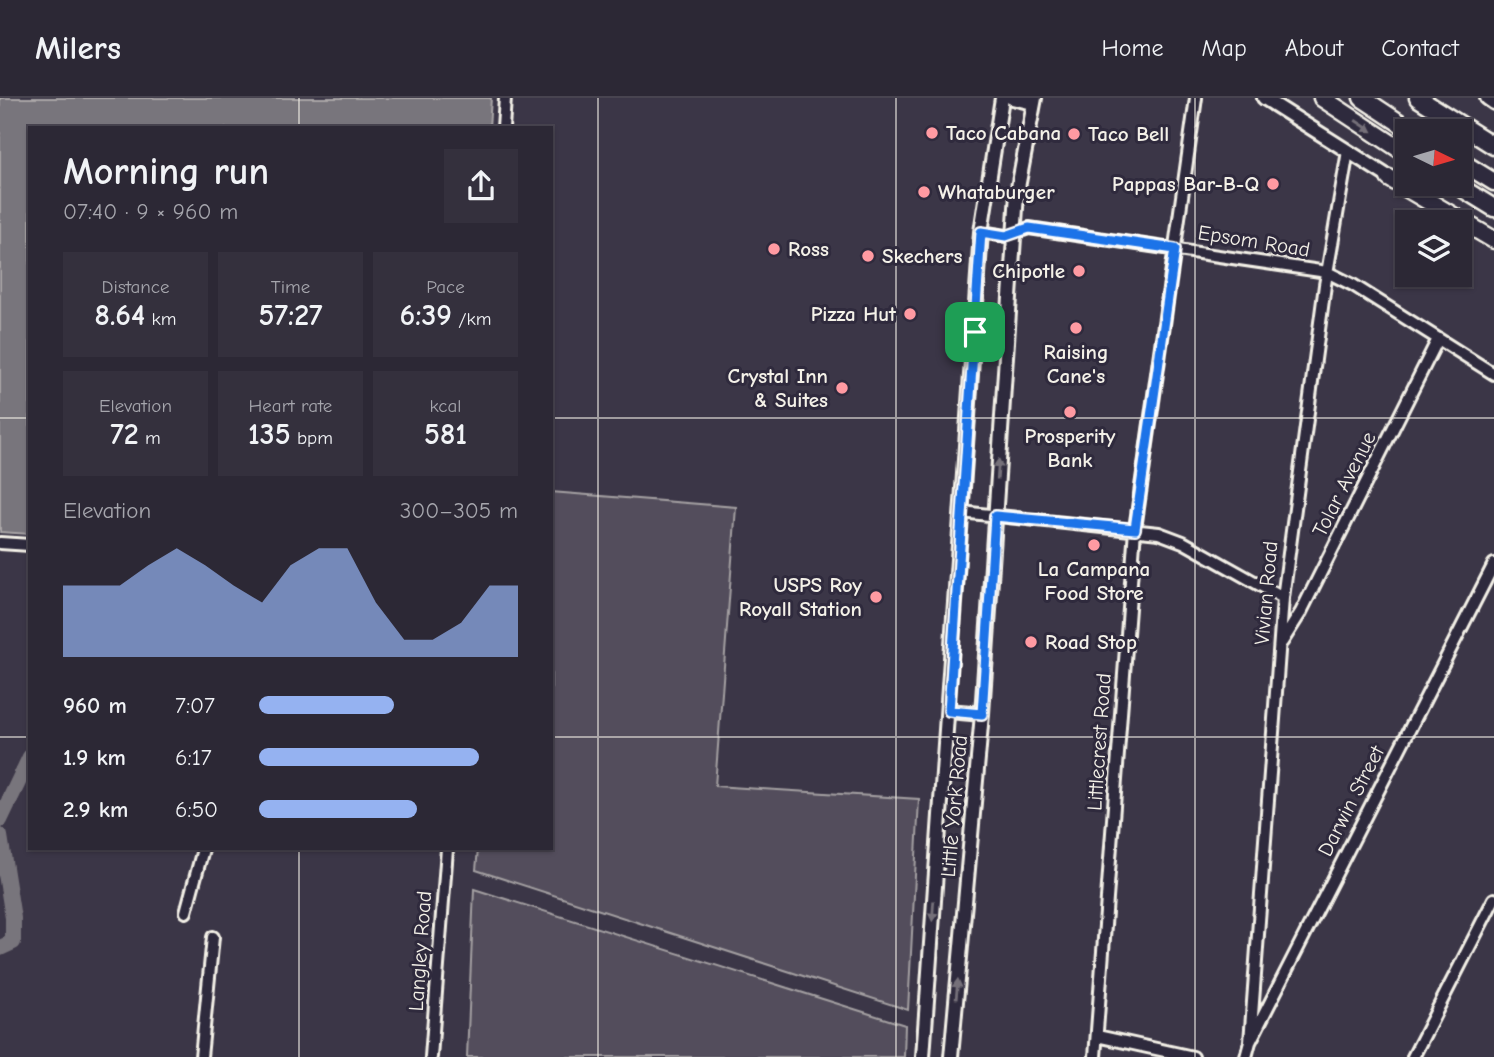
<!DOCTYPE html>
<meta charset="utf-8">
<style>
body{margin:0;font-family:"Comic Neue",sans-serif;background:#34303d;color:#f1f3f6;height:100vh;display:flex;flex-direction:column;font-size:26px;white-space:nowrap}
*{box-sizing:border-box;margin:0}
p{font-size:23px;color:#a6a6ad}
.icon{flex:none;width:38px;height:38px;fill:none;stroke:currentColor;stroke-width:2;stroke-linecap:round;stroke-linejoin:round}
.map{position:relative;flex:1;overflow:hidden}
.drawer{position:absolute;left:28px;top:28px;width:525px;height:724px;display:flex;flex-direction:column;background:#2c2835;border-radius:0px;box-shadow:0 2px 5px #0004,0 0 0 2px #484450}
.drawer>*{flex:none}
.needle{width:46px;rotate:95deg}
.buttons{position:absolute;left:1395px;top:21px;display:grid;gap:14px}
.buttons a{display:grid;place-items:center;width:77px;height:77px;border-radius:0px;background:#2c2835;box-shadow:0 2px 5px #0004,0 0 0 2px #484450;font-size:35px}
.pin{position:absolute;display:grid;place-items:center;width:60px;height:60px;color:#fff;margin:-30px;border-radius:14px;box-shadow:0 4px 10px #0006}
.round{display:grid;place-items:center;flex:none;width:74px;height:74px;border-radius:0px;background:#34303d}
.summary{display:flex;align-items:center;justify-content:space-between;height:119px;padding:0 35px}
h1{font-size:38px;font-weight:700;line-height:52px}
.metrics{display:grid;grid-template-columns:repeat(3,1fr);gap:10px;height:119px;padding:7px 35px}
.metrics div{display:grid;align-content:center;border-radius:0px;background:#34303d;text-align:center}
.metrics b{font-size:30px;font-weight:700}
.metrics small{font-size:19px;font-weight:400}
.metrics p{font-size:19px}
.chart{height:196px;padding:14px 35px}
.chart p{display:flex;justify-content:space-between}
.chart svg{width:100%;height:126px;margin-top:7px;fill:#95b2f1;opacity:.7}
ul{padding:0 35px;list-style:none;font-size:23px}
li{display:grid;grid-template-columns:112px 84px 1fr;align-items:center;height:52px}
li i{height:18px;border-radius:9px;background:#95b2f1}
header{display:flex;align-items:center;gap:42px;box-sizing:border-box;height:98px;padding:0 35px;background:#2c2835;border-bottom:2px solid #484450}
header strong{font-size:33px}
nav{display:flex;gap:38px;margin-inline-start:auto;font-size:24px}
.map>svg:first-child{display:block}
.green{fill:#534e5c;stroke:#a4a0a2;stroke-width:2}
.water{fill:#78747b;stroke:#aaa6a7;stroke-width:2}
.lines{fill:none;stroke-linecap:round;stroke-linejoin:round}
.river{stroke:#78747b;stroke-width:16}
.minor-casing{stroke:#f4f1e8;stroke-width:16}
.major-casing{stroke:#f4f1e8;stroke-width:18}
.highway-casing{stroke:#f4f1e8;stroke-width:21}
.minor{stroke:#2f2a3d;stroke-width:10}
.major{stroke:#2f2a3d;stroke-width:12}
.highway{stroke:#2f2a3d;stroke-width:16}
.oneway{fill:#747079}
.route-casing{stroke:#fff;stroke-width:14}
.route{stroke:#1a73e8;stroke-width:9}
.grid{fill:none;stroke:#f4f1e8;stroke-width:2;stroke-opacity:0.55}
.poi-dot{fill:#ff9aa2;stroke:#2f2a3d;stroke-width:2.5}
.labels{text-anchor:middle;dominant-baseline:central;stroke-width:6;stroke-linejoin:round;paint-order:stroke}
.poi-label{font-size:21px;font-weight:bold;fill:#f4f1e8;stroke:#2f2a3d;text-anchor:start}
.street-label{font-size:21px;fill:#f4f1e8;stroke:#2f2a3d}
</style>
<header>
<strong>Milers</strong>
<nav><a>Home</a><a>Map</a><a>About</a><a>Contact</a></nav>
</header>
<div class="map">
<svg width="1494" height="959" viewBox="0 0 1494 959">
<rect width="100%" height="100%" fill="#3b3647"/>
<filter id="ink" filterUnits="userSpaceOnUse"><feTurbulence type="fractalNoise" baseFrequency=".0143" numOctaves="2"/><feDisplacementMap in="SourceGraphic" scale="14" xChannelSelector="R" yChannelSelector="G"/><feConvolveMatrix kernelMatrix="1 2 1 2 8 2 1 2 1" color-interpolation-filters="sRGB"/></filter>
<g filter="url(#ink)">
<!-- green -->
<path class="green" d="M551,394L736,409L715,688L919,701L908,912L476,772L478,751H551Z
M474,791L905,927L904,959H467Z"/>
<!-- water -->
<path class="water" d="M0,0H491L489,30H30V436L0,434Z"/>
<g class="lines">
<!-- river -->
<path class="river" d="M0,722L30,659
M0,738L13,820V844L0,850"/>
<defs>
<path id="minor" d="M503,30L505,0
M981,134L1006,138L1029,130L1327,174L1353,187L1494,276
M961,414L1159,435L1183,444L1283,500
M0,445L30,447
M1282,544L1301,514L1438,241
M186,814L203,751
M1097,938L1193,959
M1250,944L1283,500L1325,187L1348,53
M201,959L213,839
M431,959L447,751
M1095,959L1135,431L1196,0
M1246,959L1250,944L1494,466
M1413,959L1494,801"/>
<path id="major" d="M1012,0L1033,5
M1264,0L1395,83
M1487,0L1494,5
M949,613L982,616
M923,959L981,134L1002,0
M951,959L982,616L1017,95L1035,0"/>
<path id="highway" d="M1322,0L1407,56
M1362,0L1412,33
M1418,0L1494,48
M1460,63L1494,84
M1389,80L1494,142
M1455,86L1494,110"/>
</defs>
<!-- minor casing -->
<use href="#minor" class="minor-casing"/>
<!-- major casing -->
<use href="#major" class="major-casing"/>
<!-- highway casing -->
<use href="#highway" class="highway-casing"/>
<!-- minor -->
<use href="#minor" class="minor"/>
<!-- major -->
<use href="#major" class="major"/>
<!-- highway -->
<use href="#highway" class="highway"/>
</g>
<!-- one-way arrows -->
<defs><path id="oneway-solid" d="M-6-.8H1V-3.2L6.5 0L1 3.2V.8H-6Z" transform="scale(1.75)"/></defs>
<g class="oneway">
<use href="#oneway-solid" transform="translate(1364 28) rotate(33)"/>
<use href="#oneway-solid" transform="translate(998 371) rotate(-86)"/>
<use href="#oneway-solid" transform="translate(933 813) rotate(94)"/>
<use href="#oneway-solid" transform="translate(957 891) rotate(-85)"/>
</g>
</g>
<g class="lines" filter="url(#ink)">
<defs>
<path id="route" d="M1029,130L1175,151L1135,431L995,418L982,616L949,613L981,134L1006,138Z"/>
</defs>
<!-- route casing -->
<use href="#route" class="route-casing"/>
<!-- route -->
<use href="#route" class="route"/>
</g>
<!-- grid -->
<path class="grid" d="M299,0V30M598,0V959M896,0V959M1195,0V959M0,320H30M551,320H1494M0,639H30M551,639H1494M299,751V959"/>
<!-- markers -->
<g class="poi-dot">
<circle cx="932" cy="35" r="7"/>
<circle cx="1074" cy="36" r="7"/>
<circle cx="1273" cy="86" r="7"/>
<circle cx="924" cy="94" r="7"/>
<circle cx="774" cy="151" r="7"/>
<circle cx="868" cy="158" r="7"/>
<circle cx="1079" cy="173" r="7"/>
<circle cx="910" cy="216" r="7"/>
<circle cx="1076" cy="230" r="7"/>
<circle cx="842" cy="290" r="7"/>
<circle cx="1070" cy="314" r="7"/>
<circle cx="1094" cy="447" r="7"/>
<circle cx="876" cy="499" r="7"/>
<circle cx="1031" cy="544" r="7"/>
</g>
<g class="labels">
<!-- poi labels -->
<g class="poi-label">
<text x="946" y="35">Taco Cabana</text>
<text x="1088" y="36">Taco Bell</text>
<text x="1259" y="86" text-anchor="end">Pappas Bar-B-Q</text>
<text x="938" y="94">Whataburger</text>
<text x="788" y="151">Ross</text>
<text x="882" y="158">Skechers</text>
<text x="1065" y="173" text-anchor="end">Chipotle</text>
<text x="896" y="216" text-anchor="end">Pizza Hut</text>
<text x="1076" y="254" text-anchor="middle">Raising<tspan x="1076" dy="24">Cane's</tspan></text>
<text x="828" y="278" text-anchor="end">Crystal Inn<tspan x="828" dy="24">&amp; Suites</tspan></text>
<text x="1070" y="338" text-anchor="middle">Prosperity<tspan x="1070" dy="24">Bank</tspan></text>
<text x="1094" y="471" text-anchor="middle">La Campana<tspan x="1094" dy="24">Food Store</tspan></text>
<text x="862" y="487" text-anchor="end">USPS Roy<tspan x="862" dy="24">Royall Station</tspan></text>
<text x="1045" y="544">Road Stop</text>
</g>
<!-- street labels -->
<g class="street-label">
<text transform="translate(1254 143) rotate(9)">Epsom Road</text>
<text transform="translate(1344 386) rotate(-63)">Tolar Avenue</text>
<text transform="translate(1266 495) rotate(-85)">Vivian Road</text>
<text transform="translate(1099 644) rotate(-86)">Littlecrest Road</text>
<text transform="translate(1351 703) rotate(-63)">Darwin Street</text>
<text transform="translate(954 708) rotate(-85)">Little York Road</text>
<text transform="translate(420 853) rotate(-86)">Langley Road</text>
</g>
</g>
</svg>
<div class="buttons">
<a><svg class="needle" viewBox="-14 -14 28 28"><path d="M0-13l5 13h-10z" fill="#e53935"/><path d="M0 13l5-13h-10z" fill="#a6a6ad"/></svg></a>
<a><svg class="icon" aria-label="layers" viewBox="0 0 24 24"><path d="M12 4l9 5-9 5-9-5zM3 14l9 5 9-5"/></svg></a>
</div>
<div class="pin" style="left:975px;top:234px;background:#1e9e55"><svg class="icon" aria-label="arrive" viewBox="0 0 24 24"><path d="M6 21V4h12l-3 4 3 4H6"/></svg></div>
<section class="drawer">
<div class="summary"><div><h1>Morning run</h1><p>07:40 · 9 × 960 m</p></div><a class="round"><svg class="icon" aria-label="share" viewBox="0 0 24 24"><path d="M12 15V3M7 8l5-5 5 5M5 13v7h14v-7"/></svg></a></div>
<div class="metrics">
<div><p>Distance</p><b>8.64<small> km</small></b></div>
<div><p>Time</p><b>57:27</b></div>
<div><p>Pace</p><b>6:39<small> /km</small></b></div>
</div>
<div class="metrics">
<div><p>Elevation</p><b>72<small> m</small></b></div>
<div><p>Heart rate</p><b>135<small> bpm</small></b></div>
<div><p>kcal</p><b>581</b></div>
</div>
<div class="chart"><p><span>Elevation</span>300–305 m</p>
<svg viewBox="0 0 160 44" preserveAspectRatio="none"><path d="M0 44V19L10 19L20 19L30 12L40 6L50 12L60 19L70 25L80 12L90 6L100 6L110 25L120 38L130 38L140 32L150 19L160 19V44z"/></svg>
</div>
<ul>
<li><b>960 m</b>7:07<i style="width:52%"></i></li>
<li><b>1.9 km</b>6:17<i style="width:85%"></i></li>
<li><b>2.9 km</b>6:50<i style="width:61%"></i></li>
</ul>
</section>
</div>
